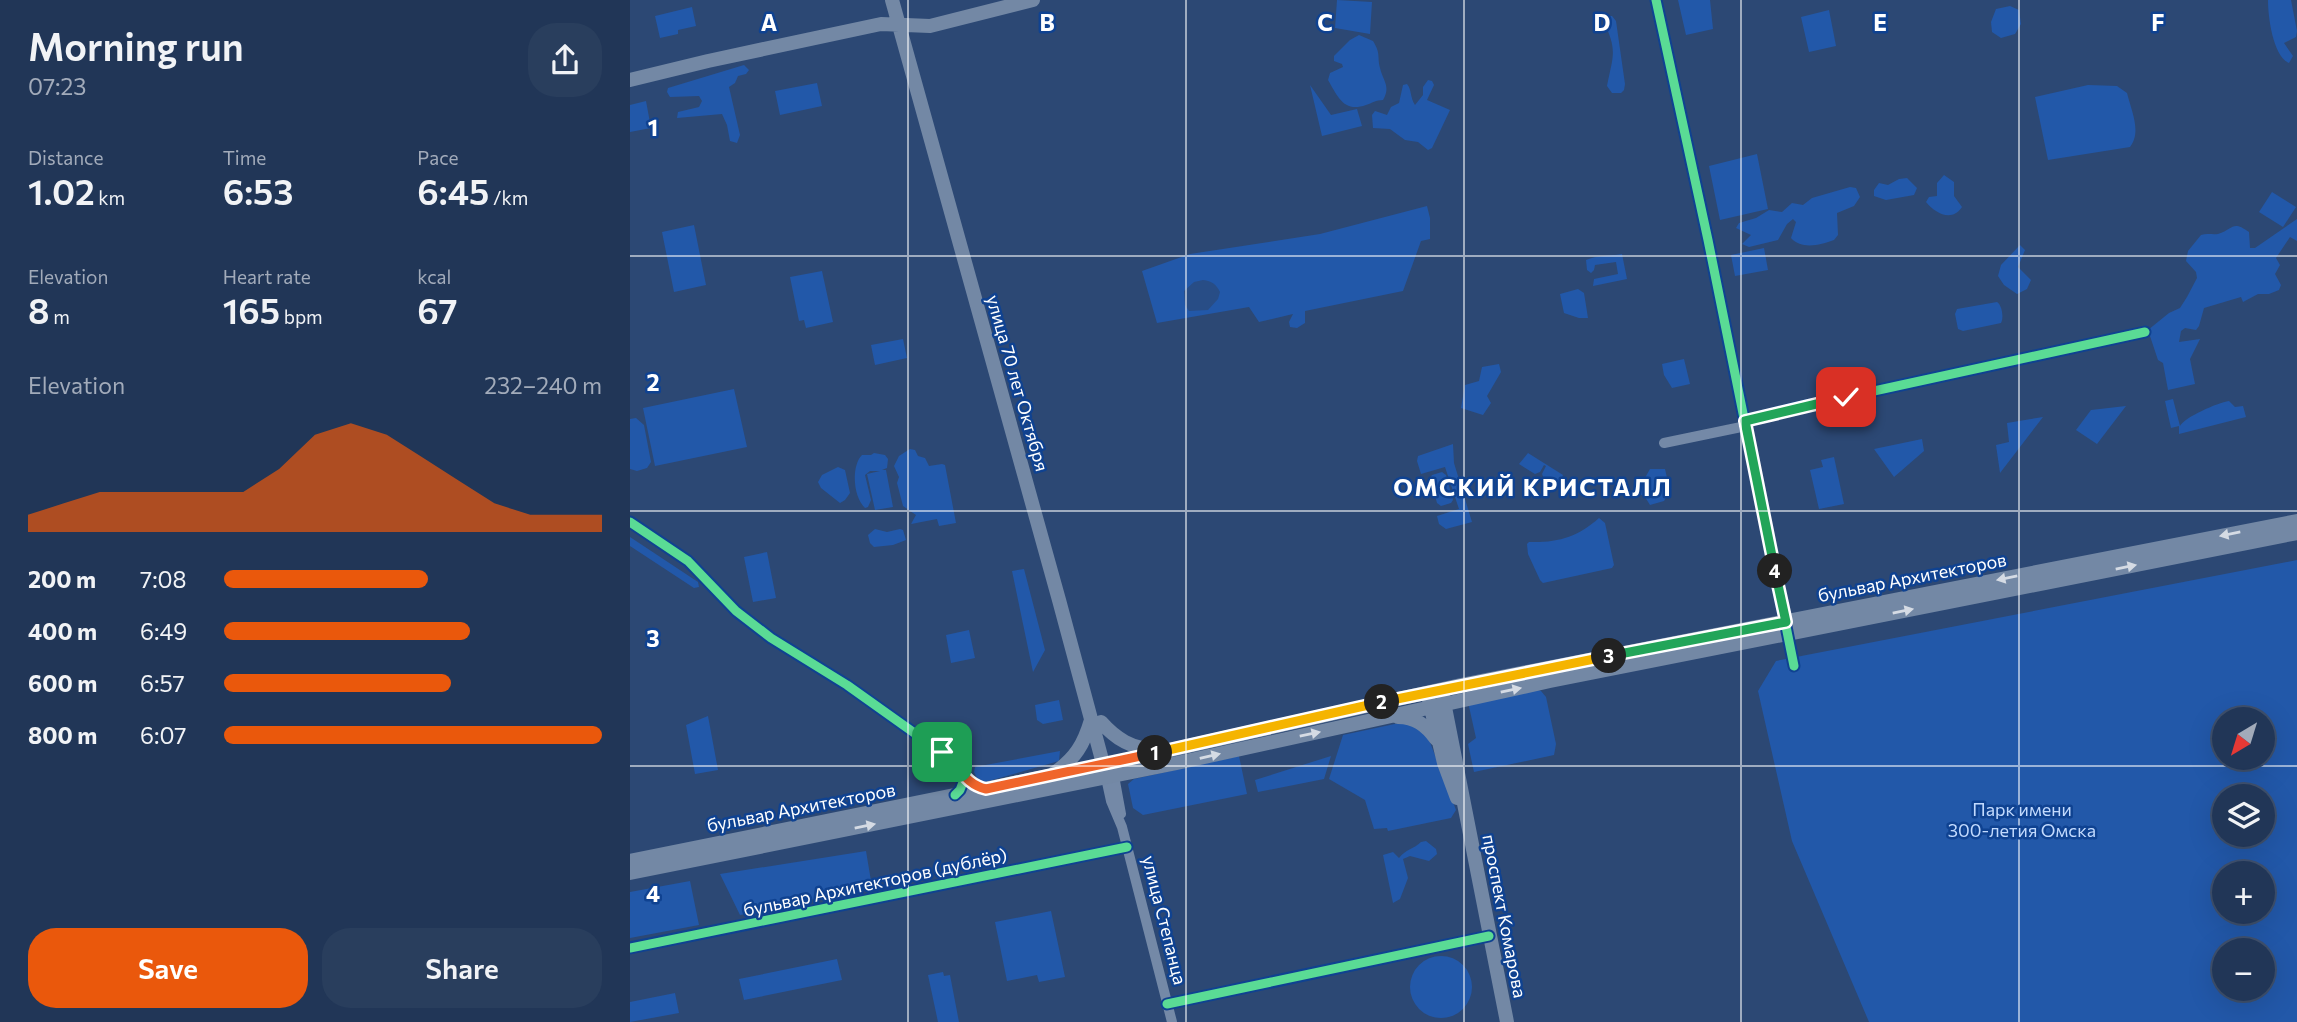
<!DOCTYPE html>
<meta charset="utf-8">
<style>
body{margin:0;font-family:Commissioner,sans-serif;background:#293e5d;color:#f1f3f6;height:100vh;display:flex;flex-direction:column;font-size:26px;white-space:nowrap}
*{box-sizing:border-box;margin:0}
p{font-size:23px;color:#a2abba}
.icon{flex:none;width:38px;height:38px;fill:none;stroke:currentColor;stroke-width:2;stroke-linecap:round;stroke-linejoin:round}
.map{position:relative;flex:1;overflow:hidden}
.panel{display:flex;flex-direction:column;background:#213657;width:630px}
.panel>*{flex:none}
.needle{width:46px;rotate:218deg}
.buttons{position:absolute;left:1582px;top:707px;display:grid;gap:14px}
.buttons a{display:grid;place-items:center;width:63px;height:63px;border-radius:50%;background:#213657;box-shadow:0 7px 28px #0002,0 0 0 2px #3e506d;font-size:35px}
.pin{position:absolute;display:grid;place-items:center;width:60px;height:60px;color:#fff;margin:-30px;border-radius:14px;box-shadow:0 4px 10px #0006}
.km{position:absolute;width:35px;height:35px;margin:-18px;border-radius:50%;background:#222;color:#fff;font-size:19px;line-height:35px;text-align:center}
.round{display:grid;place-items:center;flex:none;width:74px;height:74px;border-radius:28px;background:#293e5d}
.overview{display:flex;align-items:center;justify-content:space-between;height:119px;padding:0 28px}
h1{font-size:38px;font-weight:600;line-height:52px}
.stats{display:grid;grid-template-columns:repeat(3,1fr);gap:10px;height:119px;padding:7px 28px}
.stats div{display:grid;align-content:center}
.stats b{font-size:35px;font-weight:600}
.stats small{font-size:19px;font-weight:400}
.stats p{font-size:19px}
.chart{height:196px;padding:14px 28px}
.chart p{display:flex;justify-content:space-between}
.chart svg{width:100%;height:126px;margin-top:7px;fill:#ea580c;opacity:.7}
.cta{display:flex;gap:14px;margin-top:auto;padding:14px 28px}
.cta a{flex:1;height:80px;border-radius:28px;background:#ea580c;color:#fff;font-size:28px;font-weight:600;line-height:80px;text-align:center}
.cta a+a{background:#293e5d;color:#f1f3f6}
ul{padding:0 28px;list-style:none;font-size:23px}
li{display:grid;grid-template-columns:112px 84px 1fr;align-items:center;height:52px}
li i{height:18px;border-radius:9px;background:#ea580c}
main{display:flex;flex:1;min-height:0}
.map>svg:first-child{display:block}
.green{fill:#2258a9;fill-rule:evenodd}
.water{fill:#284d86}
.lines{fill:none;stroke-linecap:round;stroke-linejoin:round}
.minor{stroke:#7489a7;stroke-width:10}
.major{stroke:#7388a5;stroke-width:14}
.cycleway-casing{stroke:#0f4291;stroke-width:13}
.cycleway{stroke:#5adb95;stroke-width:9}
.oneway{fill:#d5dbe4}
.split-1-casing{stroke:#fff;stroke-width:14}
.split-2-casing{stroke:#fff;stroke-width:14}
.split-3-casing{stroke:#fff;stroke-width:14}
.split-4-casing{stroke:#fff;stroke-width:14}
.split-5-casing{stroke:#fff;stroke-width:14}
.split-1{stroke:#f0652b;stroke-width:9}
.split-2{stroke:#f5b400;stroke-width:9}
.split-3{stroke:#f5b400;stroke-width:9}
.split-4{stroke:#22a559;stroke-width:9}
.split-5{stroke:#22a559;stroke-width:9}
.grid{fill:none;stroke:#fff;stroke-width:2;stroke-opacity:0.55}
.labels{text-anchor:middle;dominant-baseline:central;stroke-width:5;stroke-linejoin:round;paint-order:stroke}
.street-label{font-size:18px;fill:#fff;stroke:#0f4291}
.park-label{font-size:18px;fill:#c2dafe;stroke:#0f4291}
.district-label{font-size:24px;font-weight:bold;letter-spacing:2px;fill:#fff;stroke:#0f4291}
.grid-label{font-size:23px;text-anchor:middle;font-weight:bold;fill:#fff;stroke:#0f4291;stroke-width:5;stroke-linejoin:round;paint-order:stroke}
</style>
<main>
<section class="panel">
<div class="overview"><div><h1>Morning run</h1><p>07:23</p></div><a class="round"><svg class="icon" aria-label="share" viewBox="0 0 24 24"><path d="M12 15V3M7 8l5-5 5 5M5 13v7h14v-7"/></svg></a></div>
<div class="stats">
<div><p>Distance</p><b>1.02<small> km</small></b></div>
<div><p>Time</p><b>6:53</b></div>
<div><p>Pace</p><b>6:45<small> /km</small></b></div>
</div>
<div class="stats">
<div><p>Elevation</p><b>8<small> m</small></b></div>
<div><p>Heart rate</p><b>165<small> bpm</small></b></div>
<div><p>kcal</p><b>67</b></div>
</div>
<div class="chart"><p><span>Elevation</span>232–240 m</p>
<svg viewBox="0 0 160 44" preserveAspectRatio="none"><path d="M0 44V38L10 34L20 30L30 30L40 30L50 30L60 30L70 22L80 10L90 6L100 10L110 18L120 26L130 34L140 38L150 38L160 38V44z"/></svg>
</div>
<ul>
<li><b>200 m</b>7:08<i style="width:54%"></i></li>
<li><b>400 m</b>6:49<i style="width:65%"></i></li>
<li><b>600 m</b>6:57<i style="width:60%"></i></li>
<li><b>800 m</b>6:07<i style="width:100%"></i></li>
</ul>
<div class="cta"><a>Save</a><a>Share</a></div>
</section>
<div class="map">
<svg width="1667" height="1022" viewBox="0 0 1667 1022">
<rect width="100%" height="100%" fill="#2c4874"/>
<!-- green -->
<path class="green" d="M707,0L742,2L740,34L705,28Z
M1048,0H1080L1083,29L1056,35Z
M1638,0H1661L1667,31L1666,37L1654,43L1663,56L1659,63C1643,56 1638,17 1638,0Z
M1380,6L1389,10L1391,24L1385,34L1371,38L1362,32L1361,22L1366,9Z
M62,7L66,26L48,30V34L30,38L25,16Z
M1199,10L1206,46L1179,52L1171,17Z
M975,16H982L986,21L995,84L994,90L991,93H982L977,86C983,55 988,51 973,20Z
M729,35L743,41C751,54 747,56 750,68C753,81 761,86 753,100C746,100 742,103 736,105C714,113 708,97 698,80L700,73L713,67L712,64L704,61V56L720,40Z
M114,65L119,70L116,74L108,76L105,83L99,87L110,135L107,143L100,141L97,125L92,114L47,118L48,112L69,107L72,101L69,96L40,97L37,92L38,88Z
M798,80L802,81L804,85L797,100L820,110L802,148L798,150L788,142L775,140L760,129L743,128L742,115L745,111L757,115L761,107L769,103L773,85L777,84C782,90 780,98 785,105L793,95V87Z
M187,83L192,106L150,115L145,91Z
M680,85L701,115L727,109L732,126L692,136Z
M1458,85L1487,86L1497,93C1501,110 1512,132 1500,147L1418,160L1405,97Z
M16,101L21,128L0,132V105Z
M1127,154L1138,209L1090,220L1079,166Z
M1314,175L1324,182V196L1332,207C1322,222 1306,214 1296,202L1299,197L1307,196V183Z
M1277,178L1287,188L1284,195L1256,200L1244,196V190L1249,183L1258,185L1269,179Z
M1220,187L1226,188L1230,197L1224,206L1207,213L1208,235L1204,240C1190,245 1172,250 1161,238L1166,222L1163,219L1157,224L1148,240L1119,247L1112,244L1121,235L1106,228L1109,223L1126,218L1139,210L1152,212L1162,203L1173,205L1182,198Z
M1642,192L1666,207L1653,227L1629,212Z
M797,206L800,218V239L791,241L773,291L675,311V323L667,328L660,327L659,322L663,314L629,322L619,307L527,323L512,271L560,254L690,234Z
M1667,219V241L1660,237L1646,258L1650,265L1645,274L1651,285L1649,290L1639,294H1628L1613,302L1611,297L1574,308L1569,326L1566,330L1555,328L1551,331L1549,342L1570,339L1560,359L1565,384L1538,390L1533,363L1528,360L1518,330L1539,313L1550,308L1557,297L1567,278L1566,272L1556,261L1558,251L1571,235C1577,233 1583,235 1588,234C1604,229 1602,220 1619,232L1620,248H1625Z
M64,225L76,285L44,292L32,232Z
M1390,245L1395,250L1388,267L1401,280L1397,289L1387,294L1374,285L1368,276L1371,265Z
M1134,248L1138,270L1105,276L1101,255Z
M992,254L997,279L963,286L964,279L988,274L986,262L965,265L964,270L961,273L957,270L956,260C967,255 980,256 992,254Z
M192,271L203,322L176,328L174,320L169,321L160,277Z
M948,289L954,293L958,318H949L934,313L930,294Z
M1367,302C1372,305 1374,318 1371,323L1333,331L1328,329L1325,314L1327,309Z
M273,339L277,358L245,365L241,345Z
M1054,359L1060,384L1042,388L1034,375L1032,364Z
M869,364L871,372L857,396L861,403L853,415L831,408L835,385L849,381L852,367Z
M104,389L117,447L25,466L13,408Z
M1543,399L1550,426C1555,417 1587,403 1599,401L1605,407L1613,406L1616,417L1549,434V426L1541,428L1535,401Z
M1496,406L1467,444L1446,430L1461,410Z
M1413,417L1370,473L1366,445L1379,442L1377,423Z
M6,418L14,425L21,462L17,468L7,471L0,469V419Z
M1292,439L1294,451L1264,477L1244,449Z
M823,444L824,463L842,522L816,529L809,524L807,516L829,509L815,467L791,474L787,461L788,456Z
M280,449L285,450L288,456L295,458L299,466L312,464L315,465L326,523L309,526L307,519L281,524L286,515L273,506L267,483L269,477L264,466L269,456Z
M244,453L255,455L258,459L257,468L252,470H256L263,507L245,510L237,474L250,471H240L235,475L241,500L238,507L235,508C223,497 221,466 232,455H241Z
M898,453L933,475L927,488L914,479L912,474L916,466L914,465L910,472L905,474L889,464Z
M1204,457L1214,504L1189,509L1180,470L1193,467L1191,460Z
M208,467L215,470L220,493L215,500L210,503L191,488L188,482L192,475Z
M1020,469H1035L1040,491L1034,501L1020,505L1015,497L1007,492Z
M812,472L816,475L823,500L821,503L811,506L807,503L800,478L802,475Z
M969,518L975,523L984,565L982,568L913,583L910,580L898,554L897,544L899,542C927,543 948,537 969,518Z
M245,529L257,532L270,529L273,530L276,540L263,545L244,547L240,543L238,535Z
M0,537L68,582L69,587L64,588L0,546Z
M137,552L146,598L123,602L114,557Z
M1667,560V1022H1239L1162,841L1128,691L1146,661ZM1594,719H1633V758H1594ZM1594,796H1633V835H1594ZM1594,873H1633V912H1594ZM1594,950H1633V989H1594Z
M394,569L415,650L403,672L382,571Z
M339,630L345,658L321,663L316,635Z
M904,689L911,691L916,697L926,744L924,755L844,772L838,744L846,738L838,702Z
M429,700L433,720L413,724L407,720L405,705Z
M78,716L88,770L65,774L56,725Z
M774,722L783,724L798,737L826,810L821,818L758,831L757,828L744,829L735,800L699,779L713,735Z
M430,751L429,761L355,782L347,778L344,772L345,767Z
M609,756L617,794L513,815L503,808L498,784L504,779Z
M701,756L694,779L628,792L625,780Z
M796,841L806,849L807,854L799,861L780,856L773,859L778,878L770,899L763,903L753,855L763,852L769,858C776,849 784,849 791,842Z
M236,851L242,887L110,915L90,874Z
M60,881L69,925L0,938V892Z
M421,911L435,977L409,982L407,975L377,981L365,922Z
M780 987a31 31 0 1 1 62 0a31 31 0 1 1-62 0Z
M207,959L212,980L114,1000L109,979Z
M313,972L314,976L320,975L329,1022H308L298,975Z
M45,993L49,1013L0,1022V1002Z"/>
<!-- water -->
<path class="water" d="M573,280C582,281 586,284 590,292L588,299L578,310L559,311L555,305L554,291L564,282Z"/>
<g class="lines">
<!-- minor -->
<path class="minor" d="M1026,0L1078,240L1164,666
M1115,421L1166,408L1515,332
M1034,443L1116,426
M0,522L58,561L106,611L141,638L217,685L325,762L335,777L330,790L325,795
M484,776L491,814
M476,778L481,801L492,827L542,1022
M0,948L497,847
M537,1004L859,936"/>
<!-- major -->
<path class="major" d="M262,0L429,600L475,771
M0,80L78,61L251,24L300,26L403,0
M813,697L877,1022
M799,700L814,763L827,798
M768,717C785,717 796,725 806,739
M471,722C486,739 502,749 525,749
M424,773C445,759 454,744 461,720
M0,861L473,765L831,685L1667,521
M0,873L547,763L920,681L1667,533"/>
<defs>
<path id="cycleway" d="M1026,0L1078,240L1164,666
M1115,421L1166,408L1515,332
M0,522L58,561L106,611L141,638L217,685L325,762L335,777L330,790L325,795
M0,948L497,847
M537,1004L859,936"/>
</defs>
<!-- cycleway casing -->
<use href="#cycleway" class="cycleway-casing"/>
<!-- cycleway -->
<use href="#cycleway" class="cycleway"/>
</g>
<!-- one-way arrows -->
<defs><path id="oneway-solid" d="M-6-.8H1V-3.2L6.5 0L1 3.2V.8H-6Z" transform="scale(1.75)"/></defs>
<g class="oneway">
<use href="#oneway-solid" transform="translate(1600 534) rotate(169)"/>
<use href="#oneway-solid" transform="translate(1496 567) rotate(-11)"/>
<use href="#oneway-solid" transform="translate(1377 578) rotate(169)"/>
<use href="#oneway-solid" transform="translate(1273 611) rotate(-11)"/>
<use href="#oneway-solid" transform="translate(881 690) rotate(-12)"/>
<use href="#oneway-solid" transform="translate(680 734) rotate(-12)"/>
<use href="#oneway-solid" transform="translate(580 756) rotate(-13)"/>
<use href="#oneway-solid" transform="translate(235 826) rotate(-11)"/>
</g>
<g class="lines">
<defs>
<path id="split-1" d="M312,752C330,766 334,784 356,789L525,753"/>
<path id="split-2" d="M525,753L752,702"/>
<path id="split-3" d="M752,702L979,656"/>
<path id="split-4" d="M979,656L1156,622L1145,571"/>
<path id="split-5" d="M1145,571L1115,421L1216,397"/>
</defs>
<!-- split-1 casing -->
<use href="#split-1" class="split-1-casing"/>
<!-- split-2 casing -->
<use href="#split-2" class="split-2-casing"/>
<!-- split-3 casing -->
<use href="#split-3" class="split-3-casing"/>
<!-- split-4 casing -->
<use href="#split-4" class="split-4-casing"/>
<!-- split-5 casing -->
<use href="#split-5" class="split-5-casing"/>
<!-- split-1 -->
<use href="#split-1" class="split-1"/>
<!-- split-2 -->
<use href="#split-2" class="split-2"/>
<!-- split-3 -->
<use href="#split-3" class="split-3"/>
<!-- split-4 -->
<use href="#split-4" class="split-4"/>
<!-- split-5 -->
<use href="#split-5" class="split-5"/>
</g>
<!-- grid -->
<path class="grid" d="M278,0V1022M556,0V1022M834,0V1022M1111,0V1022M1389,0V1022M0,256H1667M0,511H1667M0,766H1667"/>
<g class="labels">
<!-- street labels -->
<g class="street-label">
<text transform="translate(388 383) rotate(74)">улица 70 лет Октября</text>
<text transform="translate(1282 577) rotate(-11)">бульвар Архитекторов</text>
<text transform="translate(171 807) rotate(-11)">бульвар Архитекторов</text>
<text transform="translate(245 882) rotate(-12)">бульвар Архитекторов (дублёр)</text>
<text transform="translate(875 916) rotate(79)">проспект Комарова</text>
<text transform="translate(535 920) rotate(76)">улица Степанца</text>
</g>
<!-- park labels -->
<g class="park-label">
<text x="1392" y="809">Парк имени<tspan x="1392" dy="21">300-летия Омска</tspan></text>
</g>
<!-- district labels -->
<g class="district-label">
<text x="903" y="486">ОМСКИЙ КРИСТАЛЛ</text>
</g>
</g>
<g class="grid-label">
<text x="139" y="31">A</text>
<text x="417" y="31">B</text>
<text x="695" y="31">C</text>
<text x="972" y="31">D</text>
<text x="1250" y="31">E</text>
<text x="1528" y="31">F</text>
<text x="23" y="136">1</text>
<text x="23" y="391">2</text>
<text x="23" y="647">3</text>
<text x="23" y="902">4</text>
</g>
</svg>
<div class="buttons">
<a><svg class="needle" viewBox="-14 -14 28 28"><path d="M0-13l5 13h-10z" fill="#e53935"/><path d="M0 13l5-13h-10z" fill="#a2abba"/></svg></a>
<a><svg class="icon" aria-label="layers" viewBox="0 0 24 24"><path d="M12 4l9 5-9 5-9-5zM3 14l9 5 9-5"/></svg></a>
<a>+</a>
<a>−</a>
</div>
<div class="pin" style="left:312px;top:752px;background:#1e9e55"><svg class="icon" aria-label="arrive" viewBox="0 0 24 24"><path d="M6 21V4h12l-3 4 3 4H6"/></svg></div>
<div class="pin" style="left:1216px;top:397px;background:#d93025"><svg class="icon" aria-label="check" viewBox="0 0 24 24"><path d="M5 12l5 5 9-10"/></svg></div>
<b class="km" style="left:525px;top:753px">1</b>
<b class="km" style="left:752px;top:702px">2</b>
<b class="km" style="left:979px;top:656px">3</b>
<b class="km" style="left:1145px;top:571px">4</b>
</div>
</main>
